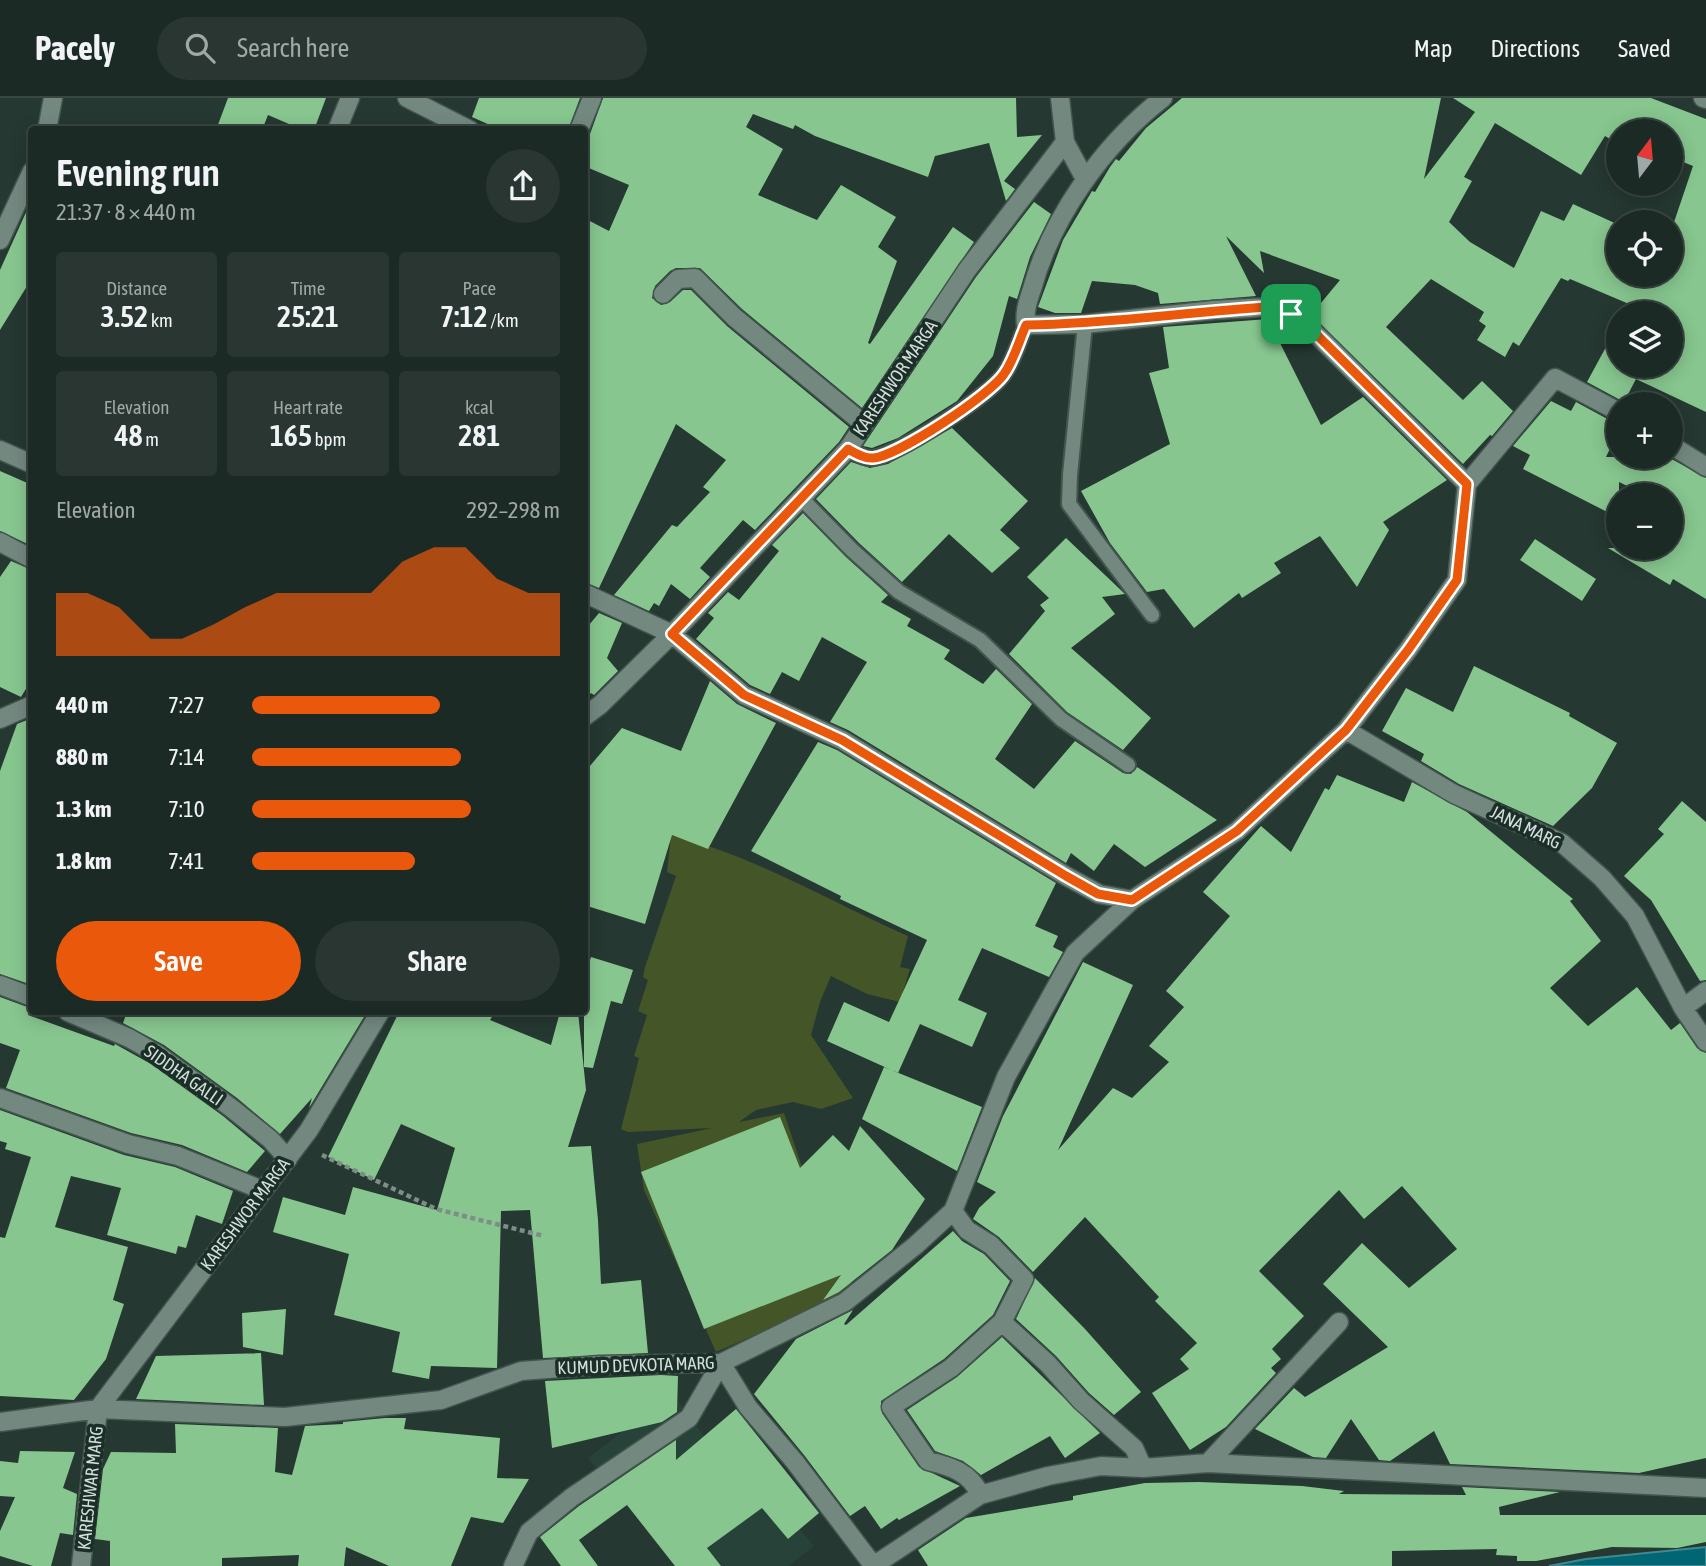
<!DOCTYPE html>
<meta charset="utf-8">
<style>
body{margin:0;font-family:"Asap Condensed",sans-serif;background:#293632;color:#f1f3f6;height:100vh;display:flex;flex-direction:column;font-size:26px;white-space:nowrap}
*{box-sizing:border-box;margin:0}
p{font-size:23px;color:#a0a7a7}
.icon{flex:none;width:38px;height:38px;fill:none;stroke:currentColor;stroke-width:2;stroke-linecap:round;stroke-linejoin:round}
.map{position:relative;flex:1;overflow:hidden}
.side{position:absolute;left:28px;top:28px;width:560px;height:889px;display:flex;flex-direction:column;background:#1c2a25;border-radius:7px;box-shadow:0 4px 18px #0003,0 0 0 2px #3a4642}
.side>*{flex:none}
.needle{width:46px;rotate:16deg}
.tools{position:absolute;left:1606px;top:21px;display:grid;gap:14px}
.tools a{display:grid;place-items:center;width:77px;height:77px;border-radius:50%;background:#1c2a25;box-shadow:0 4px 18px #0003,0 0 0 2px #3a4642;font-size:35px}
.pin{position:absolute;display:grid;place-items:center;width:60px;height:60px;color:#fff;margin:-30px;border-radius:14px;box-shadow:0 4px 10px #0006}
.round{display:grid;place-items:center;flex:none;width:74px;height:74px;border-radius:37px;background:#293632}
.head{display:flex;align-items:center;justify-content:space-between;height:119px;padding:0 28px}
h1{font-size:38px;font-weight:600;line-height:52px}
.metrics{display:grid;grid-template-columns:repeat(3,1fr);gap:10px;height:119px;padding:7px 28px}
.metrics div{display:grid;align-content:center;border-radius:7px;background:#293632;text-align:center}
.metrics b{font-size:30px;font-weight:600}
.metrics small{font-size:19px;font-weight:400}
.metrics p{font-size:19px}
.chart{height:196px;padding:14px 28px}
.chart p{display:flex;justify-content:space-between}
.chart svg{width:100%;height:126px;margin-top:7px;fill:#ea580c;opacity:.7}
.cta{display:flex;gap:14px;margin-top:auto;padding:14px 28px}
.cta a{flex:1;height:80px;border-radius:42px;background:#ea580c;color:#fff;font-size:28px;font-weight:600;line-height:80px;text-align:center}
.cta a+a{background:#293632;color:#f1f3f6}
ul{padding:0 28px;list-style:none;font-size:23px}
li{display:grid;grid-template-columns:112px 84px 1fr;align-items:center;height:52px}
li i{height:18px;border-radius:9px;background:#ea580c}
header{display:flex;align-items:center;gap:42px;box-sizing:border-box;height:98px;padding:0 35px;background:#1c2a25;border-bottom:2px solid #3a4642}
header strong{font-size:33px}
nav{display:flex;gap:38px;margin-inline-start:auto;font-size:24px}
.search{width:490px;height:63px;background:#293632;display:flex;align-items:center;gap:18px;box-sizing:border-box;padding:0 24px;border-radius:38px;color:#a0a7a7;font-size:26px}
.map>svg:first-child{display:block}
.built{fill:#274238}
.green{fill:#445527}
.water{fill:#006674;stroke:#3f8a92;stroke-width:2}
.building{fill:#87c68f;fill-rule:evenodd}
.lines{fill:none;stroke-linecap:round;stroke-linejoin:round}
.lane-casing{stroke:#44554f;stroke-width:18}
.street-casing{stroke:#44554f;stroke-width:21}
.path{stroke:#7e8d87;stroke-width:4.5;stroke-dasharray:5 3.5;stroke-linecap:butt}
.lane{stroke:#738980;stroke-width:14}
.street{stroke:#738980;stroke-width:18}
.route-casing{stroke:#fff;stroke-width:14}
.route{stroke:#ea580c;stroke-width:9}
.labels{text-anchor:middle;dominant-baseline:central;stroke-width:7;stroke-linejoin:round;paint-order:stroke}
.street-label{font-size:18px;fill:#d2ded9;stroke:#1b2e27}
</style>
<header>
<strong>Pacely</strong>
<div class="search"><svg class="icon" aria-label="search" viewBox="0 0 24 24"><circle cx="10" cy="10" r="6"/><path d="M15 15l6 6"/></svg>Search here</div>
<nav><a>Map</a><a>Directions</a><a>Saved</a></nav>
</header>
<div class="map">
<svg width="1706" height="1468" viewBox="0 0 1706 1468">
<rect width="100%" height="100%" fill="#253831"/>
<!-- built -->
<path class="built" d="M672,1295L720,1359L748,1368L814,1448L789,1468H676L588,1360Z"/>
<!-- green -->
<path class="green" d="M671,737C755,758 829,803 908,838L900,869L910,871L900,904L867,896L831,878L820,904L811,937L853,1000L821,1011L793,1004L756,1012L739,1024L784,1015L820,1123L856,1193L716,1254L644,1092L637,1046L712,1030L628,1034L621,1031L639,960L634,958L647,917L638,913L648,882L643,879L645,869L676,778L667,774Z"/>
<!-- water -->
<path class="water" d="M1706,1449V1468H1549L1586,1461Z"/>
<!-- building -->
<path class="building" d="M228,0H326L314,32H303L268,17L262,32H216Z
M479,0H580L568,32H501L472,19Z
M603,0H1016L1017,39L1042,37L1004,83L1015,91L1006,103L989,45L935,58L928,79L815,38L795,27L793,31L753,16L746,29L783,51L758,97L817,122L841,87L896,119L878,149L897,163L868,245L870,246L953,129L974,144L862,310L742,211L700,170H676L670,173L655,188L652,200L661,207L670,204L683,192H691L727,228L849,329L839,344L755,432L743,422L700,470L710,479L690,501L671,486L659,508L654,505L649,513L614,497L672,427L677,429L710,394L703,389L726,362L676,326L599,490L584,484V120L609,133L629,87L584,68V42L590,36Z
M1182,0H1441L1424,81L1475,14L1453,0H1651L1706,21V314L1636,281L1624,304L1587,284L1619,225V268H1671V215H1624L1629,206L1570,181L1568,183L1561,180L1519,248L1513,244L1505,259L1477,242L1486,228L1479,223L1484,214L1431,181L1386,229L1463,302L1482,283L1513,313L1492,338L1490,337L1463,366L1311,217L1340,182L1260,153L1264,175L1226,138L1256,198L1160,206L1158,195L1135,187L1092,183L1081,215H1055L1038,209L1063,142L1092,93L1095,94L1110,69L1116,61L1119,63L1146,30ZM1495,25L1581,77L1605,38L1610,41L1615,33H1671V59L1693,68L1671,133V177H1619V127L1573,106L1564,123L1541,113L1514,170L1470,144L1449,124L1472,83L1464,79Z
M32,101V180L0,232V172Z
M1034,104L1051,116L1030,159L1017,201L1009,198L993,258L957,303L898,340L872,350L863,348L976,179Z
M1268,221L1321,327L1363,299L1447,382L1383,424L1389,432L1357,489L1320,438L1274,465L1281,475L1242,500L1239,495L1194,530L1164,491L1147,494L1110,445L1081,393L1170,346L1149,275L1169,270L1163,229Z
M1551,303L1571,313L1576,304L1613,324L1608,332L1617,336L1606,359H1668L1706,380V501L1673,481L1670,487L1608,450H1671V397H1646L1619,384V420L1523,371L1530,357L1513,348Z
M952,330L1028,403L1000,432L1020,450L992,475L949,436L902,484L859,445L816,401L851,364L870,370L888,366Z
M0,373L32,387V448L0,433Z
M803,415L846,459L888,497L881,504L911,521L907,528L950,552L944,561L983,586L996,571L1032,606L995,661L1034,691L1075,643L1123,675L1131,676L1137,669L1217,722L1145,769L1114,746L1094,773L1071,755L1066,765L848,632L830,624L867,564L822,539L799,583L782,574L770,596L750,587L696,541L714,520L708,515L728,494L739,502L779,453L772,447Z
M1066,440L1125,496L1102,499L1115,516L1071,550L1151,620L1123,652L1067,614L1009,556L1045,513L1040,507L1049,500L1027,479Z
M1535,441L1596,481L1582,503L1520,462Z
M11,463L32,472V581L21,599L0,589V479Z
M599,515L622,525L607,560L618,573L594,597L591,595L584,604V533Z
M1474,568L1570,615L1569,618L1617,645L1592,690L1553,728L1459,686L1421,663L1424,656L1382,633L1406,590L1453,614Z
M710,583L737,606L776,625L708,751L672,737L645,826L584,807V675L622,630L681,653Z
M32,620V887L0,876V673L17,626Z
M818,644L837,652L1056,785L1035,828L1058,838L1053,849L1063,854L1049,879L982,850L958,902L987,915L972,949L920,926L898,975L827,943L844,904L889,924L927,842L840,801L841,798L751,753Z
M1337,677L1404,704L1412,684L1467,714L1573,801L1570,803L1601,843L1550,890L1588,928L1637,889L1671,932L1680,925L1697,950L1706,955V1360L1639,1375L1450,1366L1434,1333L1390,1363L1379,1362L1351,1321L1326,1360L1313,1359L1255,1331L1294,1290L1305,1299L1388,1249L1323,1186L1362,1145L1409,1190L1457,1151L1402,1088L1364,1121L1339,1092L1259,1173L1304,1218L1272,1251L1281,1261L1271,1270L1276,1275L1226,1329L1190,1352L1152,1295L1189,1271L1180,1261L1197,1245L1155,1203L1159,1199L1085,1119L1033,1174L999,1139L973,1121L979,1110L996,1094L977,1084L1003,1018L1083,864L1133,887L1058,1052L1113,990L1132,1000L1169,964L1149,948L1184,909L1166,893L1230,818L1203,794L1261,728L1291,754L1325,690L1329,692Z
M1682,703L1706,724V882L1700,883L1651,802L1624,778L1664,736L1658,731Z
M591,859L633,872L622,906L611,903L593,970L584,969V881Z
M0,899L30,910L28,917L114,948L115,946L151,966L223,1018L265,1053L247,1074L182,1047L131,1035L6,990L20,952L0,945Z
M127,914H367L309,1010L312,1000L280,1036L237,1000L164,947L123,925Z
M399,914H495L490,922L551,947L560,914H578L586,992L568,1049L591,1048L598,1122L601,1186L641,1182L648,1255L543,1260L530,1112L501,1113L497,1270L431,1268L429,1281L392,1274L400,1234L334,1217L349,1156L273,1134L283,1099L345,1117L353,1089L437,1112L455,1050L401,1026L374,1082L328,1059Z
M884,969L982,1009L957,1073L862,1021Z
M0,1012L124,1057L175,1069L233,1093L222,1126L196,1117L186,1150L178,1148L176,1156L107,1137L121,1090L71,1078L55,1129L128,1149L113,1202L124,1206L106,1261L74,1302L0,1298V1139L5,1140L31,1059L5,1051L7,1045L0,1043Z
M780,1019L800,1070L833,1037L849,1053L860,1028L925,1101L892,1152L839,1194L823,1202L841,1177L704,1231L641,1074Z
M953,1133L962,1143L984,1156L1010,1183L993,1217L944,1261L881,1303L882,1315L919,1369L960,1388L899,1422L897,1420L881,1431L865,1408L850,1418L804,1357L754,1296L796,1241L853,1212L844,1226L846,1227Z
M1035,1180L1085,1231L1141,1294L1114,1317L1089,1295L1056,1258L1016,1221Z
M286,1211L283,1257L243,1249L242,1215Z
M1002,1239L1100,1335L1065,1360L1050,1338L981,1377L963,1363L935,1353L907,1312L957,1279Z
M261,1255L264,1307L136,1301L156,1258Z
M661,1277L678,1278L677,1314L662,1324L552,1350L545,1283Z
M736,1311L819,1415L788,1441L762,1410L707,1450L721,1468H675L627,1407L579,1442L598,1468H561L540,1439L579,1408L676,1342V1362Z
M385,1320H406L404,1331L500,1340L497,1380L529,1381L503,1425L471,1419L451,1468H389L346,1449L344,1468H298L299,1457L222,1460V1468H110V1443L95,1441L103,1371L111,1354L176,1355L175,1326L278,1330L275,1374L292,1377L305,1328L343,1326V1324Z
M20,1353L75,1354L63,1390L77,1396L73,1437L60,1435L51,1468H33L0,1458V1433L15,1399L0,1398V1363L18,1365Z
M1199,1384L1302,1388L1344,1393L1339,1396L1466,1397L1462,1389L1560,1394L1499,1409L1500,1417H1706V1444L1677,1450L1612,1449L1536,1463H1517V1458L1496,1457L1497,1451L1392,1453V1468H928L918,1452L966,1420L1073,1402V1398L1145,1385Z"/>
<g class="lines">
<defs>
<path id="lane" d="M1085,226L1070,377L1069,406L1152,517
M848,351C855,355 865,361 873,360C898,357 990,297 1004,276C1014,262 1019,243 1026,227
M801,400L852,452L899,494L980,542L1061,621L1128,667"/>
<path id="street" d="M407,0L470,32
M1163,0C1104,46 1052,118 1032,191C1028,203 1024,214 1026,227L1085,226L1214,212L1268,209L1291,216L1313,233L1467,386
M1703,0L1706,1
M47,32L53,0
M337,32L350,0
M579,32L592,0
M1065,44L1085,81
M0,142L32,73
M663,196L678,181L695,180L734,219L864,326
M1671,347L1706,369
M0,352L32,366
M0,444L32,461
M584,495L672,536L744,597L842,642L1066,778L1099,796L1132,802
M584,619L600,607L672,536L848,351L967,172L1065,44L1060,0
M0,621L32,607
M1346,632L1454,696L1562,745L1602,780L1635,818L1683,910L1706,944
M0,887L32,899
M1683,910L1706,893
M68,914L129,940L157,956L230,1009L270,1041L288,1061
M0,1000L128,1046L178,1058L262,1092
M953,1113L967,1132L991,1147L1024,1181L1002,1224L1048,1266L1081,1303L1134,1350L1143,1370
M98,1311L309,1032L380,914
M0,1324L98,1311L285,1319L441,1302L521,1273L600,1267L721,1265L845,1204L916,1147L953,1113L1006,979L1075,855L1132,802L1237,733L1346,632L1408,552L1457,482L1467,386L1555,280L1619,314
M1208,1365L1339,1224
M980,1397C971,1374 949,1368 928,1363L891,1309L951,1270L1002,1224
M81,1468L98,1311
M513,1468L529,1434L572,1399L689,1320L721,1265L748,1309L795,1364L873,1467
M873,1468L980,1397L1048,1378L1101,1368L1143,1370L1208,1365L1706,1390"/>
</defs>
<!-- lane casing -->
<use href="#lane" class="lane-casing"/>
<!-- street casing -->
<use href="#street" class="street-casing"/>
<!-- path -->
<path class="path" d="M322,1057L436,1111L544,1138"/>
<!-- lane -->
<use href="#lane" class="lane"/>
<!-- street -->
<use href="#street" class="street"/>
</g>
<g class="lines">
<defs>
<path id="route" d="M1268,209L1291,216L1313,233L1467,386L1457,482L1408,552L1346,632L1237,733L1132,802L1098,796L1066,778L842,642L744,597L672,536L848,351C855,355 865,361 873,360C898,358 990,297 1004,276C1014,262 1019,243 1026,227C1107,226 1187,214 1268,209Z"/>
</defs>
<!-- route casing -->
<use href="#route" class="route-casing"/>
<!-- route -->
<use href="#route" class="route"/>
</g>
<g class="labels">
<!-- street labels -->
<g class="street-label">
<text transform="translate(895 280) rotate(-56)">KARESHWOR MARGA</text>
<text transform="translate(1526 729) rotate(26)">JANA MARG</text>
<text transform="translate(184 977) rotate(35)">SIDDHA GALLI</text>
<text transform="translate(245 1116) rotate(-53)">KARESHWOR MARGA</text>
<text transform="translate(636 1267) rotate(-2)">KUMUD DEVKOTA MARG</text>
<text transform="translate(90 1390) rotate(-84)">KARESHWAR MARG</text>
</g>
</g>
</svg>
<div class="tools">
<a><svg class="needle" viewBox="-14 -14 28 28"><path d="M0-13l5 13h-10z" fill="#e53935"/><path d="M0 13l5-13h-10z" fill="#a0a7a7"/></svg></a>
<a><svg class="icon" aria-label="locate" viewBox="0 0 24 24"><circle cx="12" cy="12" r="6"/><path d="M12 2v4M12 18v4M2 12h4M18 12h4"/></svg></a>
<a><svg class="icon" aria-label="layers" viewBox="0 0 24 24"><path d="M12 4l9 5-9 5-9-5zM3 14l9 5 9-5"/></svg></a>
<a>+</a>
<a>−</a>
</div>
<div class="pin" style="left:1291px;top:216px;background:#1e9e55"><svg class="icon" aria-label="arrive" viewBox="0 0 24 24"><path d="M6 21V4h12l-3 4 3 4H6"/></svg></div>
<section class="side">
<div class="head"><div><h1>Evening run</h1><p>21:37 · 8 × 440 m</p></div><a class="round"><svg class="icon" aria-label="share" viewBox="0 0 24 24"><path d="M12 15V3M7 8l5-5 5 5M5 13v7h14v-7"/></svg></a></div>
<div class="metrics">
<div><p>Distance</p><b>3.52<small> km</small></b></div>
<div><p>Time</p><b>25:21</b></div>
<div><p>Pace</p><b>7:12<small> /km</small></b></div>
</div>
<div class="metrics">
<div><p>Elevation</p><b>48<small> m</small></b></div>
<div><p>Heart rate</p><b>165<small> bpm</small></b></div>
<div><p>kcal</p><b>281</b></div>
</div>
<div class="chart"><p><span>Elevation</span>292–298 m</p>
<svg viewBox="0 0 160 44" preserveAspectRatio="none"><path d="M0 44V22L10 22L20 27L30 38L40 38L50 33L60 27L70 22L80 22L90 22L100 22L110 11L120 6L130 6L140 17L150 22L160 22V44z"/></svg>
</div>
<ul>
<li><b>440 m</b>7:27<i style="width:61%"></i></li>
<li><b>880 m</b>7:14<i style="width:68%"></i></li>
<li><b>1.3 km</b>7:10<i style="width:71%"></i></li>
<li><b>1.8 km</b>7:41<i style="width:53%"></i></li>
</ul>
<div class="cta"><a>Save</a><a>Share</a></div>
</section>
</div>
